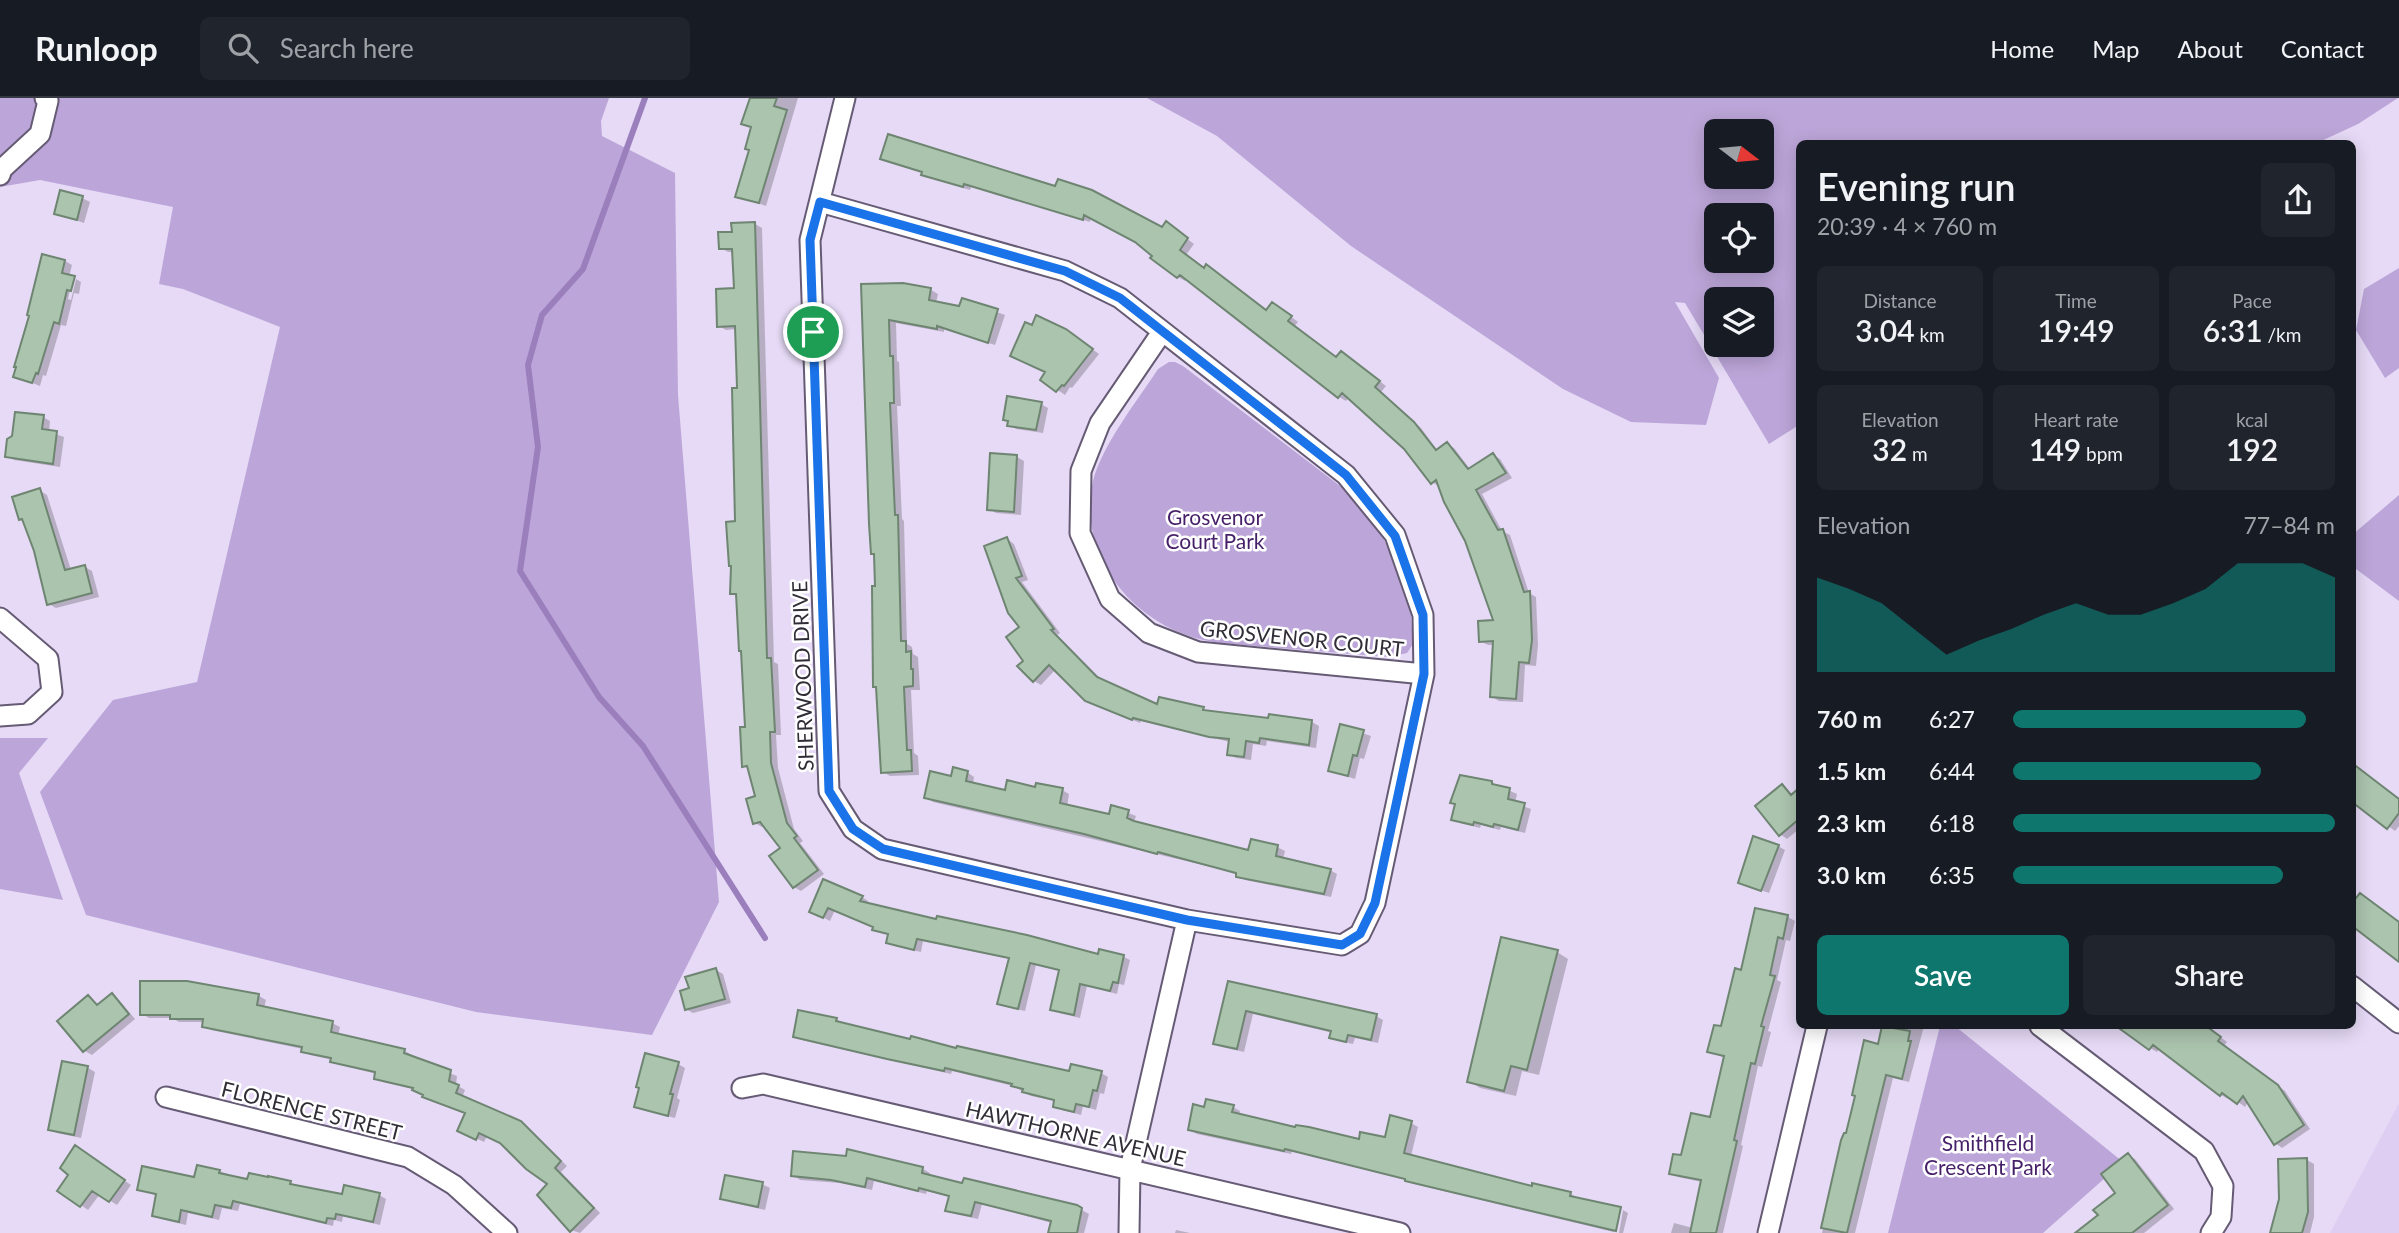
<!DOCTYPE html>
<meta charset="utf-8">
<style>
body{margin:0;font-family:Lato,sans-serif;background:#20242c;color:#f1f3f6;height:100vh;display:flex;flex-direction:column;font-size:26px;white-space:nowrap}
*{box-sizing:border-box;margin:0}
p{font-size:23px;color:#9ea1a6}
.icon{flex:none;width:38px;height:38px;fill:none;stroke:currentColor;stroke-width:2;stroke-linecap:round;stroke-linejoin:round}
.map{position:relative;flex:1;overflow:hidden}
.drawer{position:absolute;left:1796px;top:42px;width:560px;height:889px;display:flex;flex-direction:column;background:#171b24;border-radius:10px;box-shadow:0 4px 18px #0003}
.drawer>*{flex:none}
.needle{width:46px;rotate:106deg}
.fabs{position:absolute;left:1704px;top:21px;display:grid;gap:14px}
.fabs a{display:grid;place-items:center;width:70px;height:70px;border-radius:10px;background:#171b24;box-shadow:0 4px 18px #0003;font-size:35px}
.pin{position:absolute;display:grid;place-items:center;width:60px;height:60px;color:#fff;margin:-30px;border:4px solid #fff;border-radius:50%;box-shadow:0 2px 7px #0007}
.round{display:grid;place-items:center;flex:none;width:74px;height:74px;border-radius:10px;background:#20242c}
.overview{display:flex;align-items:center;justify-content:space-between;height:119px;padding:0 21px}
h1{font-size:38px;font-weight:600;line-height:52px}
.metrics{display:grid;grid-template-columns:repeat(3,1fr);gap:10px;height:119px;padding:7px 21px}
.metrics div{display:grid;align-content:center;border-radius:10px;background:#20242c;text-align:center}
.metrics b{font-size:30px;font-weight:600}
.metrics small{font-size:19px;font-weight:400}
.metrics p{font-size:19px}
.chart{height:196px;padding:14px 21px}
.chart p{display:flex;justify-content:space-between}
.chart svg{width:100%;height:126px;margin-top:7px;fill:#0f766e;opacity:.7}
.cta{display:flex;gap:14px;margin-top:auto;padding:14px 21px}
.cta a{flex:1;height:80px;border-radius:10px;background:#0f766e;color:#fff;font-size:28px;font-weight:600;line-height:80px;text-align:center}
.cta a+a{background:#20242c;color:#f1f3f6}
ul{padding:0 21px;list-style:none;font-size:23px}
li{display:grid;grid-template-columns:112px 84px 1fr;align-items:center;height:52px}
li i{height:18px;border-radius:9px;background:#0f766e}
header{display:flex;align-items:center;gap:42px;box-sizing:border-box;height:98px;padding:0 35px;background:#171b24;border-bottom:2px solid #363941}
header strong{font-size:33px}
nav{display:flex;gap:38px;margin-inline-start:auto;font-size:24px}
.search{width:490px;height:63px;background:#20242c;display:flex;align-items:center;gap:18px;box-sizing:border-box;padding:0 24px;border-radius:10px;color:#9ea1a6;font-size:26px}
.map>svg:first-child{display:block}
.built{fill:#ddcef2}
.green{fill:#bca6d9;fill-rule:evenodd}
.shadow{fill:#0003}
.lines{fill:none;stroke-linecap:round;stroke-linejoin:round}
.stream{stroke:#9b7fbd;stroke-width:6}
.building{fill:#abc4ae;stroke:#6e8571;stroke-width:2}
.minor-casing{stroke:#665b74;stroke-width:23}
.minor{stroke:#fff;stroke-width:19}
.route-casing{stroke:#fff;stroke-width:14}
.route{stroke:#1a73e8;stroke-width:9}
.labels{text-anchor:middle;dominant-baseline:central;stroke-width:5;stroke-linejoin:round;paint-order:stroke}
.park-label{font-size:21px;fill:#461f69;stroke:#fff}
.street-label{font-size:21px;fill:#312d37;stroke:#fff}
</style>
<header>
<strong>Runloop</strong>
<div class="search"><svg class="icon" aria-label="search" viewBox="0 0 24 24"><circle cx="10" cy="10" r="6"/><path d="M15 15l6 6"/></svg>Search here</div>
<nav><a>Home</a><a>Map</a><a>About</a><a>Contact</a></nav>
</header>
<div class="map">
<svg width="2399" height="1135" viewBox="0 0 2399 1135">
<rect width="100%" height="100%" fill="#e6daf6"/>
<!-- built -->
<path class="built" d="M2399,1006V1135H2330L2398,1007Z"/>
<!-- green -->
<path class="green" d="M0,0H609L601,23L602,38L675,75L678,297L719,804L652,937L476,914L86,817L40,694L113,602L197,584L280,229L183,191L159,186L173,109L40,82L0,89Z
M1147,0H2398L2358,26L2317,45L1799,46V327L1769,346L1685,205L1675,204L1719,280L1706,327L1631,324L1563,291L1351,148L1217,38ZM1717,33H1762V79H1717ZM1717,117H1762V163H1717ZM1717,201H1762V247H1717Z
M2399,170V270L2385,280L2356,232L2364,191Z
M1169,264H1175L1183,268L1348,394L1377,429L1398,468L1410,503L1413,546L1407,555L1389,559L1220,545C1208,543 1196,541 1184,536C1122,513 1078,449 1093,383C1102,347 1138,302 1158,271Z
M2399,397V503L2352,468V437Z
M0,640H48L19,675L63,802L0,791Z
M1940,928H1955L2123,1064L2043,1135H1888Z"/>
<!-- shadow -->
<path class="shadow" d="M751,0H798L766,108L737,98L751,52L752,30L744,26Z
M882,60L1162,131L1173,130L1194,146L1186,157L1205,171L1267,214L1280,210L1298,224L1294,229L1337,261L1348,259L1386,288L1381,294L1421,330L1438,353L1447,346L1454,350L1470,371L1493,357L1500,361L1512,380L1482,396L1502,433L1510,437L1529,495L1536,499L1538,547L1536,568L1525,567L1523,604L1499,603L1491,598L1495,547H1488L1480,543L1495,524L1467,443L1440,389L1432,384L1406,350L1349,299L1346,303L1339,299L1187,180L1185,183L1178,179L1138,144L1091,120L1090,124L971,89L970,92L930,80L923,76L924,75Z
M82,100L90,104L84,125L56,115Z
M755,126L762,130L774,564L778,566L781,637H776L778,670L794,731L803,743L800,745L824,776L801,793L794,789L782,750L765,728L762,729L755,725L757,700L749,671L744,668L747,630L738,498L732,495L737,425L739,292L737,231L726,232L719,228L735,192L734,154H728L721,150L733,135Z
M65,163L72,167L69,179L73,180L68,201L71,202L76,181L81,184L79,196L74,195L66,228L61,227L46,278L43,277L40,288L15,278Z
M903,187L931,192L938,196L936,205L960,210L963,202L1005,217L995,247L944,231V234L896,225L897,263L899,264L901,308H897L902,421L904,423L907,546L912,549L913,556L918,559L920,592H911L914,655L918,658L919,677L890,678L883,674L877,590L874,588L877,490L863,188Z
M1074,238L1099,256L1072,290L1070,289L1065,297L1042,281Z
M1041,306L1048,310L1043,335L1016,331L1005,321Z
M43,319L50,323L49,334L64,339L60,369L14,362L7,358Z
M1017,359L1024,363L1021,417L996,415L989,411Z
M39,392L47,397L71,472L85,469L92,473L99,499L56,510L49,506L35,452L24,423L21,421Z
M1007,441L1014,446L1028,482L1022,484L1060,535L1057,537L1103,583L1158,608L1203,611L1209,614L1269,622L1270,618L1312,624L1319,628L1316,650L1267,643L1266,648L1253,646L1251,662L1236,660L1228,656L1230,644L1141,623L1140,625L1094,606L1056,571L1041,587L1034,583L1025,563Z
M1342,628L1371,638L1364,661L1360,660L1355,681L1330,673Z
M2352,666L2399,702V728L2395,733L2352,702Z
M967,674L974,679L973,686L1007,695L1037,691L1062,692L1069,696L1067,709L1111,719L1113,709L1136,718L1134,724L1250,754L1277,749L1285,753L1283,761L1330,772L1337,776L1331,799L1245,782L1238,777L1212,769L933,704L926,699L952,680Z
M1492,685L1517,696L1515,705L1531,711L1525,735L1501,729L1500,732L1481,727L1480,730L1460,725L1453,721L1456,707L1452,705Z
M1782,689L1793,697L1799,692V731L1787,741L1780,736Z
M1778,748L1785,752L1769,795L1740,785Z
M862,799L868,803L867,806L1099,858L1124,859L1130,862L1124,887L1119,886L1117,896L1087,888L1080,920L1059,915L1052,911L1061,873L1036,867L1025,913L1006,909L999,905L1010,861L923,843L921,854L894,848L888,844L890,837L881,835L874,831L875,829L835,812L830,823L811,813Z
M1757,812L1788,819L1795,823L1790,843L1786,842L1777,882L1781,884L1768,933L1771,934L1762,969L1758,968L1741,1047L1743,1048L1723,1135H1671L1674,1125L1693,1130L1702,1084L1678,1079L1671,1075L1711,1022L1725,960L1709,953L1722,930L1743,874Z
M1557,854L1568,861L1539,977L1522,973L1516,998L1480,990L1469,983Z
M716,872L723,876L731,905L693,915L686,911L691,892Z
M1229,885L1376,918L1383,922L1378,945L1355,940L1353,946L1339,943L1331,939L1333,935L1253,916L1244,954L1222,949L1215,945Z
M112,897L119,902L135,921L92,957L85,953L60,923L88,899L99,908Z
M259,898L266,902L264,910L332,925L340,929L338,938L405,953L412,957L411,960L457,978L456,987L465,992L462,1000L528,1030L567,1068L561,1074L600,1115L580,1135L571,1132L550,1086L503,1045L487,1038L484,1044L467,1036V1016L432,1003L413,991L383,984L376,980L377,976L340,967L333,962L310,957L303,951L211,932L204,928L205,924H179L172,920H149L142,916Z
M836,921L843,925L958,952L1071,975H1101L1108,979L1104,996L1100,995L1096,1012L1083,1008L1081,1017L1062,1012L1055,1008L1056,1003L1031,998L1013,988L952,973L951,976L802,942L795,938Z
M1884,928H1924L1909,984L1893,980L1855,1135H1822L1843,1043L1847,1037L1879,948Z
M2129,928H2206L2227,944L2224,948L2285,993L2310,1031L2282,1050L2275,1045L2248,1004L2245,1009L2230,998L2228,1001L2221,997L2160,950L2157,954L2150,950Z
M678,966L685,970L677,1000L680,1002L675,1020L643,1012L636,1008Z
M88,970L95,974L81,1040L57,1035L50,1031Z
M1233,1009L1240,1013L1239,1017L1360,1043L1386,1041L1411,1025L1418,1029L1411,1058L1533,1090L1534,1087L1571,1096L1578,1100L1619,1110L1614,1134L1414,1086L1406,1082L1292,1053L1291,1056L1197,1036L1190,1032L1205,1011Z
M849,1053L923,1071L930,1075L929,1079L1076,1109L1089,1116L1084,1135H1050L1052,1125L982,1106L978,1121L955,1116L947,1112L950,1099L927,1093L926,1096L874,1083L872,1092L840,1085L800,1082L793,1077L847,1060Z
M83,1054L131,1087L117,1107L100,1096L88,1112L59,1092Z
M2128,1057L2135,1061L2174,1111L2144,1135H2085L2118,1095Z
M2307,1062L2314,1066V1119L2310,1135H2276Z
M219,1073L249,1083L290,1084L298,1089L343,1098L379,1097L386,1101L380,1127L343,1118L342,1124L334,1122L333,1128L240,1106L238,1113L222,1110L219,1122L188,1115L186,1127L161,1121L154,1117L157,1098L139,1091L195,1081Z
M762,1086L770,1090L765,1112L730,1104L722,1100Z
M1623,1112L1628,1115L1623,1135H1619Z
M1176,1132L1190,1135H1175Z"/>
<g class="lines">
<!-- stream -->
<path class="stream" d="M645,0L583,171L542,217L528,267L538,349L520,473L599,599L643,648L765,840"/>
</g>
<!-- building -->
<path class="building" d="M750,0H777L774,8L787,12L759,105L735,99L749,52L745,51L751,29L741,26Z
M888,36L1055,88L1058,81L1092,92L1162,129L1166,123L1188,140L1180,152L1204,170L1206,166L1266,212L1272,204L1292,218L1288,223L1336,259L1341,253L1380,283L1375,289L1414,324L1436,352L1447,344L1468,371L1493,355L1506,375L1476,392L1498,432L1503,431L1524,494L1530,493L1532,542L1529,565L1519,564L1516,601L1490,599L1493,543L1479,544L1478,523L1493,522L1465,443L1444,404L1436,382L1431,386L1404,351L1342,295L1338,300L1180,177L1177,180L1150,160L1152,158L1135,144L1084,117L1083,122L964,86L963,89L921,77L922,74L880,61Z
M60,92L83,98L77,122L54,116Z
M755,124L767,560H771L775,634H770L771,665L787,725L797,738L794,740L818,772L793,790L769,758L780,750L760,724L753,726L746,701L755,698L747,668L742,669L740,629H745L741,553H739L736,496H730L731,468H729L726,424L735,423L732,290H737L735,228L717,229L716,191L734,190L732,151H719L718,134H732L731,125Z
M42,156L65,162L62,175L75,178L71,193L67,192L59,226L54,224L38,276L36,275L32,285L13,279L16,269H14L29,218L27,217Z
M903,185L931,190L929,202L959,208L962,200L998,211L988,245L937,228V231L889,222L890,258H893L894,305H890L895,417H898L901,543H906V554L911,553V571H913V588L904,589L907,652H911L912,673L881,675L876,589H873L872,488H875L874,456H871L869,426L861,186Z
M1036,217L1066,231L1093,251L1064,288L1062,287L1056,294L1040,282L1045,274L1010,258L1025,224L1032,227Z
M1007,298L1042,304L1036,332L1007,328L1008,323L1003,322Z
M15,314L44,317L42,331L57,333L53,366L5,359L7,341L12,338Z
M990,355L1017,357L1014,414L987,412Z
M40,390L65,472L85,467L92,495L47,507L34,453L22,421L19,422L12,399Z
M1007,439L1022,478L1016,480L1054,531L1051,532L1097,579L1157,606L1159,599L1204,609L1203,612L1268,620L1269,616L1312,622L1309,647L1260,640L1259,645L1246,643L1244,659L1227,657L1229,641L1209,639L1133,620L1132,622L1085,603L1049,567L1033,584L1017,568L1023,563L1006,539L1019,529L1008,515L984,448Z
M1340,626L1364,632L1357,658L1353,657L1348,678L1328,673Z
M2352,665L2399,701V715L2387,731L2352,704Z
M953,669L968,673L966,683L1005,692L1007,682L1035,689L1036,685L1063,690L1060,705L1109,716L1111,707L1129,712L1127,720L1134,723L1248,752L1251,741L1278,747L1276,758L1331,771L1324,796L1236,779V775L1176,759L1158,754L1157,756L1084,736L924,700L930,673L951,678Z
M1460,677L1492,683V686L1510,690L1508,701L1525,705L1518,732L1494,726L1493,729L1474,724L1473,727L1451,722L1455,706L1450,705Z
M1782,686L1791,697L1799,690V721L1779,738L1755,708Z
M1753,738L1779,747L1761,793L1738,785Z
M823,781L863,798L860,803L936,821L937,818L1027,837L1098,856L1099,851L1124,857L1118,885L1113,884L1110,893L1080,886L1074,917L1050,912L1059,872L1030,865L1018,911L997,906L1009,860L917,841L914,852L886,845L888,836L872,832L873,829L828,810L823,820L809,814Z
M2360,795L2399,824V864L2352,828V805Z
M1755,810L1788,817L1783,841L1778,839L1770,877L1775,878L1761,928L1764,929L1755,966L1751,965L1734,1042L1737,1043L1716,1135H1690L1701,1082L1669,1076L1673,1056L1681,1057L1691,1015L1710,1019L1724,958L1707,954L1714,927L1721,928L1735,870L1741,872Z
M1501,839L1558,852L1527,972L1511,968L1504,993L1467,984Z
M716,870L725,901L685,912L680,893L689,890L685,879Z
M140,883H187L259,896L257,907L333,923L331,934L405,951L404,955L451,972L449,983L459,987L456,995L521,1023L561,1063L555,1070L594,1110L570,1134L537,1097L547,1086L526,1071L500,1045L479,1035L476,1042L457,1033L465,1015L422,999L423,997L412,992L413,990L374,981L375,974L330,964L331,960L301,954L302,949L202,929L203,921H170V917H140Z
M1228,883L1377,916L1371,942L1348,937L1346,944L1329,940L1331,933L1246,913L1237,951L1213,946Z
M112,895L129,916L83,954L57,923L88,897L97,907Z
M798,912L837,920L836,923L910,941L911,938L956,950L957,948L1069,973L1071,966L1102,973L1097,993L1093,992L1089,1009L1076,1006L1074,1014L1053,1009L1054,1002L1022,994L1023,991L1011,988L1012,986L945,970L944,973L887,961L793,939Z
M1882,928L1910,933L1908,943H1911L1902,981L1886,977L1847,1135L1821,1130L1841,1042L1844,1035H1846L1855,998L1852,997L1864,942L1878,946Z
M2116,928H2206L2221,939L2218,943L2278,987L2304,1027L2274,1047L2243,998L2237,1006L2222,995L2220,998L2153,947L2149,952Z
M645,955L679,964L670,996H673L668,1018L634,1009L639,990L636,989Z
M62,963L88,968L74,1037L48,1032Z
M1206,1001L1234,1007L1232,1014L1295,1029L1296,1027L1309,1029L1359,1041L1360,1034L1385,1039L1390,1017L1412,1023L1404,1055L1532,1088V1085L1571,1094L1570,1098L1621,1109L1616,1133L1405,1083V1081L1285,1051L1284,1053L1188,1032L1193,1006L1204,1009Z
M75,1047L125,1082L109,1104L92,1093L80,1109L57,1093L68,1077L60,1070Z
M847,1051L923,1069L922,1075L962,1085L964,1080L1077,1107L1082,1110L1077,1135H1048L1051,1123L975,1104L971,1118L945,1113L949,1098L919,1090L918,1093L867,1080L865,1089L831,1082L791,1078L793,1053L846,1058Z
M2128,1055L2168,1107L2132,1135H2075L2098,1117L2093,1112L2115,1095L2101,1076Z
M2307,1060L2308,1114L2302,1135H2270L2279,1101L2278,1061Z
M197,1067L220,1072L219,1075L247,1081L249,1075L268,1079V1078L291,1083L290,1086L342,1096L344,1087L380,1095L373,1124L336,1116L335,1121L327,1120L326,1125L233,1103L231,1110L215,1107L212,1119L181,1112L179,1124L152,1118L156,1096L137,1092L142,1068L194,1079Z
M725,1077L763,1084L758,1109L720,1101Z"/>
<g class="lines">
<defs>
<path id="minor" d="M0,77L2,71L40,36L48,3L45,0
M820,104L1065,173L1120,200L1346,377L1395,437L1423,517L1424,576L1375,805L1360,836L1342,847L1187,822L882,751L853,731L829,693L810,142L845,0
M1162,234L1100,325L1081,373L1080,435L1110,501L1149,535L1198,554L1424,576
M0,520L48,561L52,594L28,616L0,618
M2352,888L2399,925
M2040,928L2204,1053L2223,1088L2221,1119L2211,1135
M742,990L763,986L1400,1135
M166,999L408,1059L454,1087L507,1135
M1129,1135L1130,1071L1187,822
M1768,1135L1817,928"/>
</defs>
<!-- minor casing -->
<use href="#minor" class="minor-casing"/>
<!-- minor -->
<use href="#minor" class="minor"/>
</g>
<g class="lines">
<defs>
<path id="route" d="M820,104L1065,173L1120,200L1346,377L1395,438L1423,517L1424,576L1375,805L1360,836L1342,847L1187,822L883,751L853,731L829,693L810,142Z"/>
</defs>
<!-- route casing -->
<use href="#route" class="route-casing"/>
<!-- route -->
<use href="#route" class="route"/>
</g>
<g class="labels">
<!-- park labels -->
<g class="park-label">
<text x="1215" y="418">Grosvenor<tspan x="1215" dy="24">Court Park</tspan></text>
<text x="1988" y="1044">Smithfield<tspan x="1988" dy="24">Crescent Park</tspan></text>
</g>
<!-- street labels -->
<g class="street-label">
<text transform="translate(1302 540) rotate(6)">GROSVENOR COURT</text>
<text transform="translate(802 578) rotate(-92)">SHERWOOD DRIVE</text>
<text transform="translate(312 1012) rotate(14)">FLORENCE STREET</text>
<text transform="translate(1076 1035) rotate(13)">HAWTHORNE AVENUE</text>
</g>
</g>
</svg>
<div class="fabs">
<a><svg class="needle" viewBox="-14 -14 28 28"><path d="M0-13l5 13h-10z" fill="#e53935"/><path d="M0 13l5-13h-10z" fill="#9ea1a6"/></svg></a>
<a><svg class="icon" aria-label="locate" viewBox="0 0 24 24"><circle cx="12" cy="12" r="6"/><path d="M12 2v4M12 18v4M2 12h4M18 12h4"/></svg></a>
<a><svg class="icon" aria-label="layers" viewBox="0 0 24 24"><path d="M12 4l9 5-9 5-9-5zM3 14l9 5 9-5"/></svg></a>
</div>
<div class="pin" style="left:813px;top:234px;background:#1e9e55"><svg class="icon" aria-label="arrive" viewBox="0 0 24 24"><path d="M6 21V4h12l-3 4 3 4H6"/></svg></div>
<section class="drawer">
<div class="overview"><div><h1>Evening run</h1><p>20:39 · 4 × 760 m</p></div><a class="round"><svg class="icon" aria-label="share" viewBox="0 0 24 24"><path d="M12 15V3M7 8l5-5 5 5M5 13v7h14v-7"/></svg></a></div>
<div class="metrics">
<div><p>Distance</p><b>3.04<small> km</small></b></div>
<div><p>Time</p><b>19:49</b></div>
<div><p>Pace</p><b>6:31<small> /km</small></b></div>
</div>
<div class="metrics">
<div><p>Elevation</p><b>32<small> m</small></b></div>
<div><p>Heart rate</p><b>149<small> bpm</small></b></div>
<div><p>kcal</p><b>192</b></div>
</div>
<div class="chart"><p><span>Elevation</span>77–84 m</p>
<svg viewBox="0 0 160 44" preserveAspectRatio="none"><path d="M0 44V11L10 15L20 20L30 29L40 38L50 33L60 29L70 24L80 20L90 24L100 24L110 20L120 15L130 6L140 6L150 6L160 11V44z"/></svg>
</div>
<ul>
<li><b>760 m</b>6:27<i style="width:91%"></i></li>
<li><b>1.5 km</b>6:44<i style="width:77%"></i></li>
<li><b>2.3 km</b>6:18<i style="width:100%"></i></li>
<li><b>3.0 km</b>6:35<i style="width:84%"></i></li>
</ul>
<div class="cta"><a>Save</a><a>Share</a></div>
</section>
</div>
